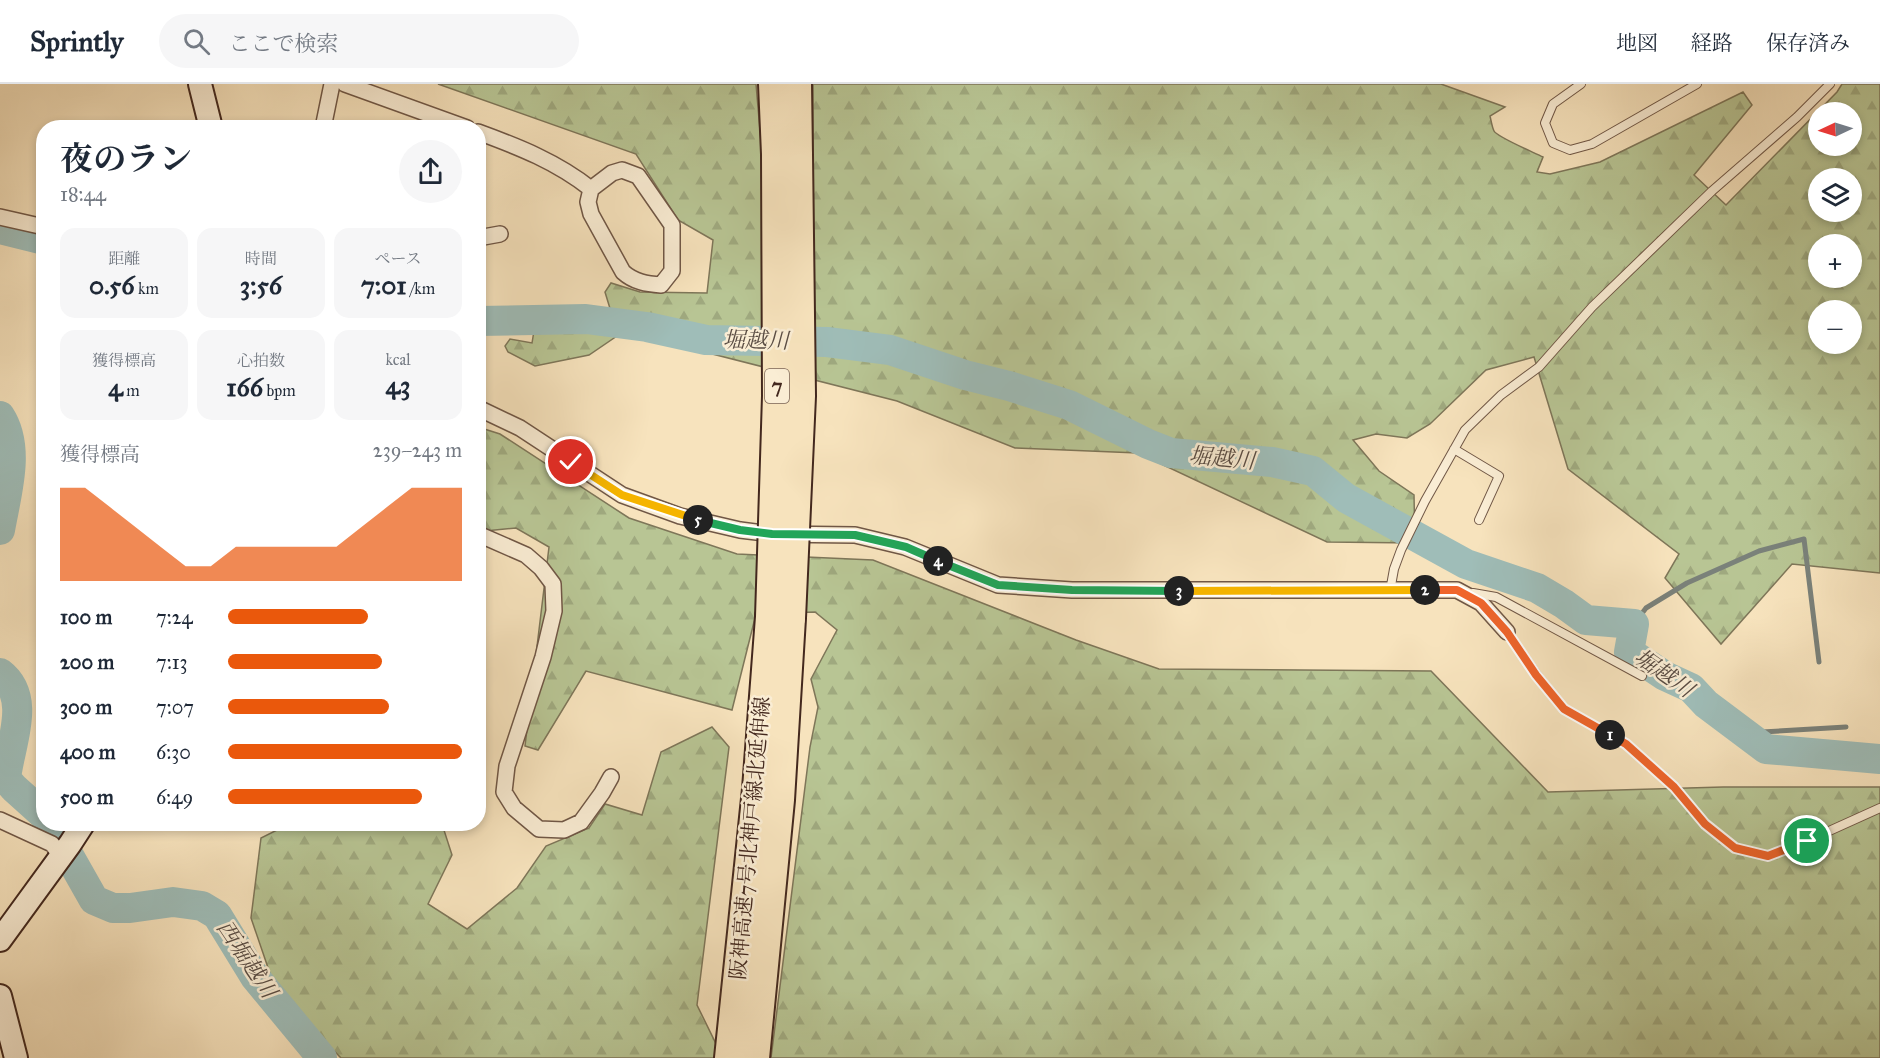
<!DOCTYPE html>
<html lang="ja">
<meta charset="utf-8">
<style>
body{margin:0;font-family:"IM FELL Great Primer","Noto Serif JP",serif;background:#f6f6f7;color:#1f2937;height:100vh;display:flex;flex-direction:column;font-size:22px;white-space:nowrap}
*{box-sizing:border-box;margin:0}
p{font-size:20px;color:#747a83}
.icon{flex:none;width:33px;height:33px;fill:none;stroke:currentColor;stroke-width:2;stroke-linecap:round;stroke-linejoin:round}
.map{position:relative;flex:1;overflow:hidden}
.panel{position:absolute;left:36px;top:36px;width:450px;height:711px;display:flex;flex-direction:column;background:#fff;border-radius:24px;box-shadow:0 3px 9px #0003}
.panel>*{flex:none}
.needle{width:39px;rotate:266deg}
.controls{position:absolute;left:1808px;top:18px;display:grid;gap:12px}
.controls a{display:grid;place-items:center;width:54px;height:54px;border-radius:50%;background:#fff;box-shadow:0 3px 9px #0003;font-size:30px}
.pin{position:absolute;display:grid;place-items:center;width:51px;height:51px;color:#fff;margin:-26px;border:3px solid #fff;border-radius:50%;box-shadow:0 2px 6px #0007}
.km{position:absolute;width:30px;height:30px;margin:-15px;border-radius:50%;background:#222;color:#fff;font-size:16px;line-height:30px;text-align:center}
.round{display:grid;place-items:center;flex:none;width:63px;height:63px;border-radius:32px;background:#f6f6f7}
.head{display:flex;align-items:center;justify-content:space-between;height:102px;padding:0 24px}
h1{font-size:33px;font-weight:700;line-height:45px}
.figures{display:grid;grid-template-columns:repeat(3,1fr);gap:9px;height:102px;padding:6px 24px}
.figures div{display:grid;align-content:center;border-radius:15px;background:#f6f6f7;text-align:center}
.figures b{font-size:26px;font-weight:700}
.figures small{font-size:16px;font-weight:400}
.figures p{font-size:16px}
.chart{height:168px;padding:12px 24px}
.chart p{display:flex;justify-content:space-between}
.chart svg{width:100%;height:108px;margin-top:6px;fill:#ea580c;opacity:.7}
ul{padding:0 24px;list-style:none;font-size:20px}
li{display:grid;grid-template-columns:96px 72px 1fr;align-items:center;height:45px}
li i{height:15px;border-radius:8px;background:#ea580c}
header{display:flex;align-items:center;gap:36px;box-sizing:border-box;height:84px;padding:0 30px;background:#fff;border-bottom:2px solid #e0e1e3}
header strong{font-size:28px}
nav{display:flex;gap:33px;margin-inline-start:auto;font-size:21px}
.search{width:420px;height:54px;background:#f6f6f7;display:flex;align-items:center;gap:15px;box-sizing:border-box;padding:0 21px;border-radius:33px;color:#747a83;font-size:22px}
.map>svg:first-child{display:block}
.forest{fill:url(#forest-firs);stroke:#7e7659;stroke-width:1.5;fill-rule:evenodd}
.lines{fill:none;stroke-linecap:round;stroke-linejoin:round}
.stream{stroke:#7a817a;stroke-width:5}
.river{stroke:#9fbdb8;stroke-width:30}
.lane-casing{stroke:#705746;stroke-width:10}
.street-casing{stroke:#705746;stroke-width:18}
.secondary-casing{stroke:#43281e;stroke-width:26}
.highway-casing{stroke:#43281e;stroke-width:32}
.lane{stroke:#faedd4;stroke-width:8}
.street{stroke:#faedd4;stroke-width:15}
.secondary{stroke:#faedd4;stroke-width:22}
.highway{stroke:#f7e3bd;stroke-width:28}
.highway-bridge-casing{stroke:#43281e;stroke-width:32;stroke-linecap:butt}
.highway-bridge{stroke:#f7e3bd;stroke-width:28}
.split-1-casing{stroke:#fff;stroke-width:12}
.split-2-casing{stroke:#fff;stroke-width:12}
.split-3-casing{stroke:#fff;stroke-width:12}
.split-4-casing{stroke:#fff;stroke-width:12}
.split-5-casing{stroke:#fff;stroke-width:12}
.split-6-casing{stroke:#fff;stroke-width:12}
.split-1{stroke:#f0652b;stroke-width:8}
.split-2{stroke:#f0652b;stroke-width:8}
.split-3{stroke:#f5b400;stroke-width:8}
.split-4{stroke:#22a559;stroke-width:8}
.split-5{stroke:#22a559;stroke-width:8}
.split-6{stroke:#f5b400;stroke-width:8}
.labels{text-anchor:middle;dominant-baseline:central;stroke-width:5;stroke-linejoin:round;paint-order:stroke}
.shield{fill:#faedd4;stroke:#7a6355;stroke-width:1.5}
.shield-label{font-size:20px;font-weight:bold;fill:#43281e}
.street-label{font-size:21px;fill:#43281e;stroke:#faedd4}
.water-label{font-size:22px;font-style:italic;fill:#5a4d44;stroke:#faedd4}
</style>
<header>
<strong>Sprintly</strong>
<div class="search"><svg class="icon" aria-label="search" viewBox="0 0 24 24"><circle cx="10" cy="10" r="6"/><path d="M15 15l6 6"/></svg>ここで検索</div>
<nav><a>地図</a><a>経路</a><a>保存済み</a></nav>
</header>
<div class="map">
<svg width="1880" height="974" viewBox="0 0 1880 974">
<defs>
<pattern id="forest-firs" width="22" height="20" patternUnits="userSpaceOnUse" patternTransform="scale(1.5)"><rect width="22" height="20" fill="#b8c594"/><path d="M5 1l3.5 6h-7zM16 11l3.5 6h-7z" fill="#9fa97f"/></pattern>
</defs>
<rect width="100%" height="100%" fill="#f7e3bd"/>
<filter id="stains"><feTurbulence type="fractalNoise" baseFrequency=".00333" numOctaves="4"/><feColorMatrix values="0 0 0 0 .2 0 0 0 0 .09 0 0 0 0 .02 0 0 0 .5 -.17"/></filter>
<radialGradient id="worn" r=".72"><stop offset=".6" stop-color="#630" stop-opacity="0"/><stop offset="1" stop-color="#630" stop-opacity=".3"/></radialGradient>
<!-- forest -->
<path class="forest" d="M438,0H756L762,70L813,72V0H1441L1505,23L1490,32C1491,36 1492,43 1494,47C1497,53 1533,68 1543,73L1537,88L1550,90L1600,78L1743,8L1752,21L1694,91L1726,121L1837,8L1842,0H1880V489L1792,480L1721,560L1665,494L1679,470L1568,385L1534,273L1486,286L1430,340L1407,354L1376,350L1353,356L1379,387L1414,411L1415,459L1327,458L1138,369L1015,364L897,317L677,261L620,250L589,271L535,282L508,268L505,262L510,255L532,259L535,241L612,231L605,208L611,199L640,208L707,209L713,156L678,136L636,70ZM1818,28H1851V62H1818ZM1818,94H1851V128H1818ZM1818,160H1851V194H1818ZM1818,226H1851V260H1818Z
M478,343L500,350L629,434L737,470L873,476L1076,556L1159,585L1431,587L1548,708L1723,703H1880V974H771L810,663L818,623L811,595L837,546L815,528L756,530L732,626L586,587L538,666L525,662L549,463L516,444L485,447L479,442Z
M712,643L729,663L697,921L719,966L718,974H341L276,907L251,834L261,754L289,740H442L452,771L428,820L467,845L517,804L546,762L589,744L605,720L642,731L661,668Z"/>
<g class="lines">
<!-- stream -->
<path class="stream" d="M1634,540L1646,524L1687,499L1759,467L1804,455L1819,578
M1744,649L1846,643"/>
<!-- river -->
<path class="river" d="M0,145L44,156
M478,237L586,235L647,243L706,256L827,258L890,266L965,291L1009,302L1069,321L1148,360L1171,369L1272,378L1313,387L1346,414L1466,480L1537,504L1564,520L1586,536L1634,540L1629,568L1665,592L1691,604L1706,620L1766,665L1880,675
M0,332C21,364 6,411 0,446
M0,589C33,614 9,662 6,695L14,704L44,731
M51,740L94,816L113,824H130L173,818L202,822L217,831L255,893L322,974"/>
<defs>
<path id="lane" d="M1581,0L1553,20L1545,39L1553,59L1570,66L1592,60L1697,0
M1454,365L1499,392L1479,436
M1390,507L1394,485L1401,466L1425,417L1465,346L1501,311L1539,283L1592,223L1712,107L1797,33L1830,0
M1473,509L1496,513L1642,592
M1507,548L1537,591L1564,625L1626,660L1674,703L1705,740L1735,764L1769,772L1807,757L1880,724"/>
<path id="street" d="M345,0L467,44
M323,44L332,0
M478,48C519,63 557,78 591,105
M622,86L638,92L672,141V187L661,201C647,200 634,198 623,188L591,130L588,118L591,105L612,89Z
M0,133L44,143
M478,154L500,150
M478,324L520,344L622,411L680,432L740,446L772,450L855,451L905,463L998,501L1072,506H1457L1481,519L1507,548
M478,450L526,471L541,484L553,500L554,527L543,573L507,682L504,708L514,724L539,745L564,746L581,738L602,709L611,693
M0,736L52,760L61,772"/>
<path id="secondary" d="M200,0L211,44
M0,856L70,760L83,740
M0,912L16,974"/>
<path id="highway" d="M773,0L776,70
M797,0L798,71
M729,974L757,705L770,533
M755,974L780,716L791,534"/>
</defs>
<!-- lane casing -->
<use href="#lane" class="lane-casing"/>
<!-- street casing -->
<use href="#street" class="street-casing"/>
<!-- secondary casing -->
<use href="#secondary" class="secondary-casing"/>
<!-- highway casing -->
<use href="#highway" class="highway-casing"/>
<!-- lane -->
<use href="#lane" class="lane"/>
<!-- street -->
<use href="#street" class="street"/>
<!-- secondary -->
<use href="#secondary" class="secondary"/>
<!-- highway -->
<use href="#highway" class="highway"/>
<defs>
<path id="highway-bridge" d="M770,533L777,312L776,70
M791,534L801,312L798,71"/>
</defs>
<!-- highway-bridge casing -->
<use href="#highway-bridge" class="highway-bridge-casing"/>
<!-- highway-bridge -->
<use href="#highway-bridge" class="highway-bridge"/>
</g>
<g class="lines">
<defs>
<path id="split-1" d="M1610,651L1626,660L1674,703L1705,740L1735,764L1768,772L1807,757"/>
<path id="split-2" d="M1425,506H1457L1481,519L1507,548L1536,591L1564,625L1610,651"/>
<path id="split-3" d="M1179,507L1425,506"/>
<path id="split-4" d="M938,477L998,501L1072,506L1179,507"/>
<path id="split-5" d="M698,436L740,446L772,450L855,451L906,463L938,477"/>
<path id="split-6" d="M571,378L622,411L698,436"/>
</defs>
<!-- split-1 casing -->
<use href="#split-1" class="split-1-casing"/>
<!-- split-2 casing -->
<use href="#split-2" class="split-2-casing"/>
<!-- split-3 casing -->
<use href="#split-3" class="split-3-casing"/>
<!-- split-4 casing -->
<use href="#split-4" class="split-4-casing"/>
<!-- split-5 casing -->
<use href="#split-5" class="split-5-casing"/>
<!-- split-6 casing -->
<use href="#split-6" class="split-6-casing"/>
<!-- split-1 -->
<use href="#split-1" class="split-1"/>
<!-- split-2 -->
<use href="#split-2" class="split-2"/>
<!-- split-3 -->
<use href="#split-3" class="split-3"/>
<!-- split-4 -->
<use href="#split-4" class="split-4"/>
<!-- split-5 -->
<use href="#split-5" class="split-5"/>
<!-- split-6 -->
<use href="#split-6" class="split-6"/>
</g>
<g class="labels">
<!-- shield labels -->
<rect class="shield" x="765" y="285" width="24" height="34" rx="4.5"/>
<g class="shield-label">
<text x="777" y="302">7</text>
</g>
<!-- street labels -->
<g class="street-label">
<text transform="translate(750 754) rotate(-85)">阪神高速7号北神戸線北延伸線</text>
</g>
<!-- water labels -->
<g class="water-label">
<text transform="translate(756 256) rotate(1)">堀越川</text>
<text transform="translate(1222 374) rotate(5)">堀越川</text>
<text transform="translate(1664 589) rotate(35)">堀越川</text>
<text transform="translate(247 875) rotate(56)">西堀越川</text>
</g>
</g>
<rect width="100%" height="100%" filter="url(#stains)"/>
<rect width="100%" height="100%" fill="url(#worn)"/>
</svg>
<div class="controls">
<a><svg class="needle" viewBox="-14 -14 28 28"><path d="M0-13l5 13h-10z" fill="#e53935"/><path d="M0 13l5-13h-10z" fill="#747a83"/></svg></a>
<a><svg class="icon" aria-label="layers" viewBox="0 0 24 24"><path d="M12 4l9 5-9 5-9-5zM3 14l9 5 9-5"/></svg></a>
<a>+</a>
<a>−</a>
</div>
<div class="pin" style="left:1807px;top:757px;background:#1e9e55"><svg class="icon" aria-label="arrive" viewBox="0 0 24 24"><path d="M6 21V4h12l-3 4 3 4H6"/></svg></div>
<div class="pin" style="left:571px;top:378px;background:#d93025"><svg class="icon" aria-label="check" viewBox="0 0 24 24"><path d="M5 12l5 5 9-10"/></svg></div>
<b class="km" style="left:1610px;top:651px">1</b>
<b class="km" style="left:1425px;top:506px">2</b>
<b class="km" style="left:1179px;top:507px">3</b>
<b class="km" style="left:938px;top:477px">4</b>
<b class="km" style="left:698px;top:436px">5</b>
<section class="panel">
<div class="head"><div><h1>夜のラン</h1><p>18:44</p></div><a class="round"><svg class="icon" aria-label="share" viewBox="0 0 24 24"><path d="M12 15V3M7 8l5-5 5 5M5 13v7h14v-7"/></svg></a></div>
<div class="figures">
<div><p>距離</p><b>0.56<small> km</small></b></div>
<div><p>時間</p><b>3:56</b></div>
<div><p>ペース</p><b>7:01<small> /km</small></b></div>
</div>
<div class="figures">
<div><p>獲得標高</p><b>4<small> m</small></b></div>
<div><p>心拍数</p><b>166<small> bpm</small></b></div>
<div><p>kcal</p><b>43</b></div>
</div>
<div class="chart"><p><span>獲得標高</span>239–243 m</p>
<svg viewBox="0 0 160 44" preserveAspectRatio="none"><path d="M0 44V6L10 6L20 14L30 22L40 30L50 38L60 38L70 30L80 30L90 30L100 30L110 30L120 22L130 14L140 6L150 6L160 6V44z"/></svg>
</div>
<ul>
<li><b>100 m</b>7:24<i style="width:60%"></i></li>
<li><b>200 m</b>7:13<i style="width:66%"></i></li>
<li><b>300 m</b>7:07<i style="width:69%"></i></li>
<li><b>400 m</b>6:30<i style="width:100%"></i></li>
<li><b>500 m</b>6:49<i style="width:83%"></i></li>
</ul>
</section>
</div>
